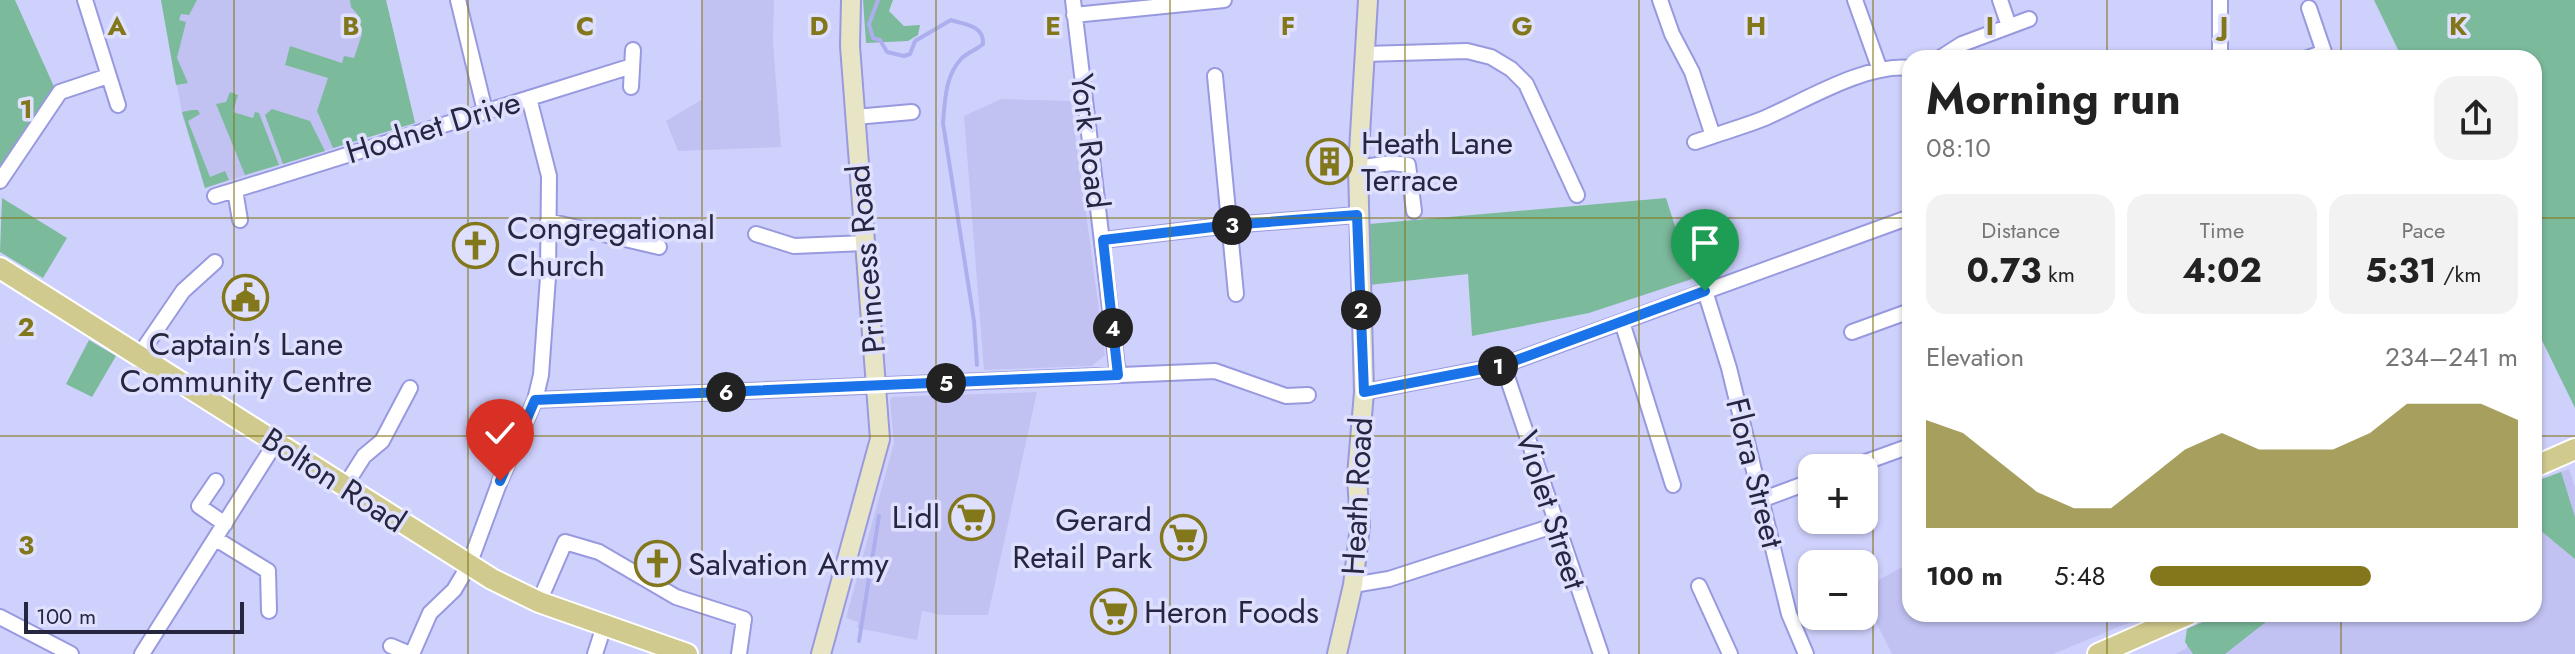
<!DOCTYPE html>
<meta charset="utf-8">
<style>
body{margin:0;font-family:Jost,sans-serif;background:#f2f2f2;color:#222;height:100vh;display:flex;flex-direction:column;font-size:30px;white-space:nowrap}
*{box-sizing:border-box;margin:0}
p{font-size:26px;color:#767676}
.icon{flex:none;width:44px;height:44px;fill:none;stroke:currentColor;stroke-width:2;stroke-linecap:round;stroke-linejoin:round}
.map{position:relative;flex:1;overflow:hidden}
.drawer{position:absolute;left:1902px;top:50px;width:640px;height:572px;display:flex;flex-direction:column;background:#fff;border-radius:24px;box-shadow:0 2px 6px #0004}
.drawer>*{flex:none}
.buttons{position:absolute;left:1798px;top:454px;display:grid;gap:16px}
.buttons a{display:grid;place-items:center;width:80px;height:80px;border-radius:16px;background:#fff;box-shadow:0 2px 6px #0004;font-size:40px}
.scale{position:absolute;left:24px;bottom:20px;width:220px;box-sizing:border-box;padding-left:8px;border:4px solid #262641;border-top:0;font-size:22px;line-height:28px;white-space:nowrap;color:#262641;-webkit-text-stroke:6px #dee0fd;paint-order:stroke}
.pin{position:absolute;display:grid;place-items:center;width:68px;height:68px;color:#fff;margin:-82px -34px;border-radius:50% 50% 50% 0;rotate:-45deg;box-shadow:0 0 8px #0007}
.pin .icon{rotate:45deg}
.km{position:absolute;width:40px;height:40px;margin:-20px;border-radius:50%;background:#222;color:#fff;font-size:22px;line-height:40px;text-align:center}
.round{display:grid;place-items:center;flex:none;width:84px;height:84px;border-radius:24px;background:#f2f2f2}
.head{display:flex;align-items:center;justify-content:space-between;height:136px;padding:0 24px}
h1{font-size:44px;font-weight:700;line-height:60px}
.metrics{display:grid;grid-template-columns:repeat(3,1fr);gap:12px;height:136px;padding:8px 24px}
.metrics div{display:grid;align-content:center;border-radius:20px;background:#f2f2f2;text-align:center}
.metrics b{font-size:34px;font-weight:700}
.metrics small{font-size:22px;font-weight:400}
.metrics p{font-size:22px}
.chart{height:224px;padding:16px 24px}
.chart p{display:flex;justify-content:space-between}
.chart svg{width:100%;height:144px;margin-top:8px;fill:#82771b;opacity:.7}
ul{padding:0 24px;list-style:none;font-size:26px}
li{display:grid;grid-template-columns:128px 96px 1fr;align-items:center;height:60px}
li i{height:20px;border-radius:10px;background:#82771b}
.map>svg:first-child{display:block}
.built{fill:#c1c2f2}
.green{fill:#7cba9c}
.lines{fill:none;stroke-linecap:round;stroke-linejoin:round}
.stream{stroke:#acaeee;stroke-width:4}
.street-casing{stroke:#9899df;stroke-width:18}
.secondary-casing{stroke:#9899df;stroke-width:22}
.primary-casing{stroke:#fff;stroke-width:24}
.street{stroke:#fff;stroke-width:14}
.secondary{stroke:#e8e5c6;stroke-width:18}
.primary{stroke:#d1ca8e;stroke-width:20}
.route-casing{stroke:#fff;stroke-width:16}
.route{stroke:#1a73e8;stroke-width:10}
.grid{fill:none;stroke:#82771b;stroke-width:2;stroke-opacity:0.55}
.labels{text-anchor:middle;dominant-baseline:central;stroke-width:7;stroke-linejoin:round;paint-order:stroke}
.street-label{font-size:32px;fill:#262641;stroke:#dee0fd}
.poi-label{font-size:32px;fill:#262641;stroke:#dee0fd;text-anchor:start}
.grid-label{font-size:26px;text-anchor:middle;font-weight:bold;fill:#82771b;stroke:#dee0fd;stroke-width:7;stroke-linejoin:round;paint-order:stroke}
</style>
<div class="map">
<svg width="2575" height="654" viewBox="0 0 2575 654">
<rect width="100%" height="100%" fill="#cfd1fd"/>
<!-- built -->
<path class="built" d="M161,0H386L415,123L205,188L183,118Z
M703,0H774L773,42L781,147L678,151L666,121L701,100Z
M1001,99L1071,101L1105,355L1092,366L984,370L964,116Z
M1037,392L988,615H942L922,611L917,640L857,628L858,622L846,618L894,443L890,400L892,397Z
M2569,469L2575,487V654H2175L2187,648V629L2221,614H2534V482Z
M1908,564L1910,614H2142L2143,617L2053,654H1892L1864,598V588Z"/>
<!-- green -->
<path class="green" d="M0,0H15L56,91L0,180Z
M161,0H197L189,15L181,14L179,20L186,22L177,58L188,83L176,85Z
M350,0H386L415,123L333,148L317,111L328,78L285,65L290,46L342,63L344,56L354,58L362,34L354,30L358,15L351,7Z
M863,0H893L889,11L904,26L920,25L918,35L908,41L866,43Z
M2374,0H2575V408L2534,324V58H2402Z
M230,92L238,95L233,112L253,118L255,112L259,113L279,165L245,175L216,104L226,102Z
M272,109L310,121L325,151L283,164L265,115Z
M192,110H198L200,114L188,121L210,177L225,171L229,180L205,188L182,112Z
M2,198L67,238L43,278L0,252Z
M1666,198L1692,279L1589,313L1472,336L1468,274L1369,285V224Z
M89,340L116,356L92,397L66,384Z
M2561,472L2575,517V559L2534,525V482Z
M2221,614H2276L2225,654H2193L2185,642L2187,629Z"/>
<g class="lines">
<!-- stream -->
<path class="stream" d="M878,0L869,24L873,38L880,40L887,52L904,56L910,54L915,41L951,20C965,25 984,25 983,44C976,50 967,53 961,59C945,76 945,101 943,123L974,321L977,365
M859,641L879,516"/>
<defs>
<path id="street" d="M85,0L118,105
M458,0L485,111
M1073,0L1118,375
M1660,0L1672,34L1692,72L1713,136C1730,130 1748,125 1765,118C1806,100 1866,63 1910,68
M1855,0L1880,70
M2000,0L2009,26
M2309,8L2326,58
M1074,15L1224,0
M1365,54L1467,51L1491,57L1511,69L1526,84L1577,195
M1940,58L1962,44L2029,19
M2220,58V0
M2308,58L2324,52
M1215,76L1236,294
M631,87L633,50
M855,117L912,112
M1695,142L1713,136
M1358,168L1391,163L1408,165L1414,211
M0,181L60,92L108,76
M235,190L632,66
M215,196L235,190L240,220
M548,221L659,247
M756,234L794,246L865,243
M1103,240L1230,225L1357,215
M1705,291L1729,368L1789,614L1806,654
M1622,322L1673,485
M1852,332L1910,311
M140,354L183,291L215,262
M1503,365L1601,654
M1364,392L1503,365L1910,217
M535,400L1215,371L1286,396L1308,395
M1849,468L1910,446
M216,481L199,506L225,524
M345,486L364,456L382,441L410,388
M1761,500L1812,481
M216,539L268,571L269,611
M1353,585L1389,579L1556,525
M1699,586L1730,654
M539,602L565,542L599,552L676,597L744,619L739,654
M0,617L71,654
M391,646L410,654
M142,654L276,442
M412,654L430,613L454,590L469,565L500,481L535,400L541,375L548,277L549,176L529,98
M595,654L604,626"/>
<path id="secondary" d="M821,654L880,439L850,46L851,0
M1337,654L1353,585L1360,526L1357,476L1364,392L1358,168L1368,0"/>
<path id="primary" d="M0,268L492,579L539,602L687,654
M2534,467L2575,449
M2098,654L2189,614"/>
</defs>
<!-- street casing -->
<use href="#street" class="street-casing"/>
<!-- secondary casing -->
<use href="#secondary" class="secondary-casing"/>
<!-- primary casing -->
<use href="#primary" class="primary-casing"/>
<!-- street -->
<use href="#street" class="street"/>
<!-- secondary -->
<use href="#secondary" class="secondary"/>
<!-- primary -->
<use href="#primary" class="primary"/>
</g>
<g class="lines">
<defs>
<path id="route" d="M500,481L535,400L1118,375L1103,240L1230,225L1357,215L1364,392L1503,365L1705,291"/>
</defs>
<!-- route casing -->
<use href="#route" class="route-casing"/>
<!-- route -->
<use href="#route" class="route"/>
</g>
<!-- grid -->
<path class="grid" d="M234,0V654M468,0V654M702,0V654M936,0V654M1170,0V654M1405,0V654M1639,0V654M1873,0V654M2107,0V58M2341,0V58M0,218H1910M2534,218H2575M0,436H1910M2534,436H2575M2107,614V654M2341,614V654"/>
<!-- icons -->
<defs>
<symbol id="building-ring" viewBox="-11 -11 22 22"><circle r="9.5" fill="#dee0fd" stroke="#82771b" stroke-width="1.5"/><path d="M-4-6H4V6H1V3H-1V6H-4ZM-2.5-4.3h1.7v1.8h-1.7ZM.8-4.3h1.7v1.8H.8ZM-2.5-1h1.7V.8h-1.7ZM.8-1h1.7V.8H.8Z" fill="#82771b"/></symbol>
<symbol id="church-ring" viewBox="-11 -11 22 22"><circle r="9.5" fill="#dee0fd" stroke="#82771b" stroke-width="1.5"/><path d="M-1.2-6h2.4v3.5h3.3v2.4h-3.3V6h-2.4V-.1h-3.3v-2.4h3.3Z" fill="#82771b"/></symbol>
<symbol id="civic-ring" viewBox="-11 -11 22 22"><circle r="9.5" fill="#dee0fd" stroke="#82771b" stroke-width="1.5"/><path d="M-.6-6.5H3V-4.5H.6V-3L4-1V1h2V6H-6V1h2V-1L-.6-3ZM-1.2 2.5V6h2.4V2.5Z" fill="#82771b"/></symbol>
<symbol id="supermarket-ring" viewBox="-11 -11 22 22"><circle r="9.5" fill="#dee0fd" stroke="#82771b" stroke-width="1.5"/><path d="M-6-5.5h2.5l.6 2H6L4.5 2H-2.5L-4.4-4H-6ZM-1.5 3.2a1.3 1.3 0 1 0 .1 0ZM3 3.2a1.3 1.3 0 1 0 .1 0Z" fill="#82771b"/></symbol>
</defs>
<g fill-rule="evenodd">
<use href="#building-ring" x="1304" y="136" width="51" height="51"/>
<use href="#church-ring" x="450" y="220" width="51" height="51"/>
<use href="#civic-ring" x="220" y="272" width="51" height="51"/>
<use href="#supermarket-ring" x="946" y="492" width="51" height="51"/>
<use href="#supermarket-ring" x="1158" y="512" width="51" height="51"/>
<use href="#church-ring" x="632" y="538" width="51" height="51"/>
<use href="#supermarket-ring" x="1088" y="586" width="51" height="51"/>
</g>
<g class="labels">
<!-- street labels -->
<g class="street-label">
<text transform="translate(433 127) rotate(-17)">Hodnet Drive</text>
<text transform="translate(1090 141) rotate(83)">York Road</text>
<text transform="translate(866 259) rotate(-95)">Princess Road</text>
<text transform="translate(1755 473) rotate(76)">Flora Street</text>
<text transform="translate(334 480) rotate(33)">Bolton Road</text>
<text transform="translate(1357 496) rotate(-87)">Heath Road</text>
<text transform="translate(1551 510) rotate(72)">Violet Street</text>
</g>
<!-- poi labels -->
<g class="poi-label">
<text x="1361" y="143">Heath Lane<tspan x="1361" dy="37">Terrace</tspan></text>
<text x="507" y="228">Congregational<tspan x="507" dy="37">Church</tspan></text>
<text x="246" y="344" text-anchor="middle">Captain's Lane<tspan x="246" dy="37">Community Centre</tspan></text>
<text x="940" y="517" text-anchor="end">Lidl</text>
<text x="1152" y="520" text-anchor="end">Gerard<tspan x="1152" dy="37">Retail Park</tspan></text>
<text x="688" y="564">Salvation Army</text>
<text x="1144" y="612">Heron Foods</text>
</g>
</g>
<g class="grid-label">
<text x="117" y="35">A</text>
<text x="351" y="35">B</text>
<text x="585" y="35">C</text>
<text x="819" y="35">D</text>
<text x="1053" y="35">E</text>
<text x="1288" y="35">F</text>
<text x="1522" y="35">G</text>
<text x="1756" y="35">H</text>
<text x="1990" y="35">I</text>
<text x="2224" y="35">J</text>
<text x="2458" y="35">K</text>
<text x="26" y="118">1</text>
<text x="26" y="336">2</text>
<text x="26" y="554">3</text>
</g>
</svg>
<div class="buttons">
<a>+</a>
<a>−</a>
</div>
<div class="scale">100 m</div>
<div class="pin" style="left:1705px;top:291px;background:#1e9e55"><svg class="icon" aria-label="arrive" viewBox="0 0 24 24"><path d="M6 21V4h12l-3 4 3 4H6"/></svg></div>
<div class="pin" style="left:500px;top:481px;background:#d93025"><svg class="icon" aria-label="check" viewBox="0 0 24 24"><path d="M5 12l5 5 9-10"/></svg></div>
<b class="km" style="left:1498px;top:366px">1</b>
<b class="km" style="left:1361px;top:310px">2</b>
<b class="km" style="left:1232px;top:225px">3</b>
<b class="km" style="left:1113px;top:328px">4</b>
<b class="km" style="left:946px;top:383px">5</b>
<b class="km" style="left:726px;top:392px">6</b>
<section class="drawer">
<div class="head"><div><h1>Morning run</h1><p>08:10</p></div><a class="round"><svg class="icon" aria-label="share" viewBox="0 0 24 24"><path d="M12 15V3M7 8l5-5 5 5M5 13v7h14v-7"/></svg></a></div>
<div class="metrics">
<div><p>Distance</p><b>0.73<small> km</small></b></div>
<div><p>Time</p><b>4:02</b></div>
<div><p>Pace</p><b>5:31<small> /km</small></b></div>
</div>
<div class="chart"><p><span>Elevation</span>234–241 m</p>
<svg viewBox="0 0 160 44" preserveAspectRatio="none"><path d="M0 44V11L10 15L20 24L30 33L40 38L50 38L60 29L70 20L80 15L90 20L100 20L110 20L120 15L130 6L140 6L150 6L160 11V44z"/></svg>
</div>
<ul>
<li><b>100 m</b>5:48<i style="width:60%"></i></li>
</ul>
</section>
</div>
